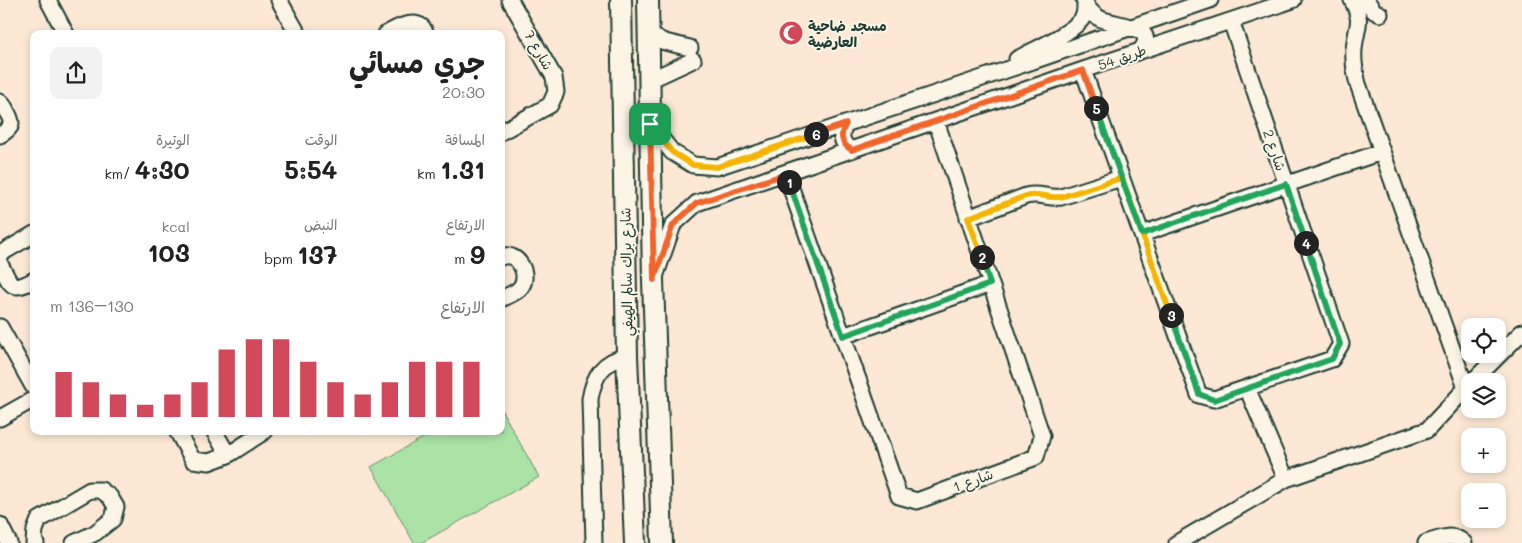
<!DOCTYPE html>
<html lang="ar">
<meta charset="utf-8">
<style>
body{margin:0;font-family:Mali,"Playpen Sans Arabic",sans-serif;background:#f2f2f2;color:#222;direction:rtl;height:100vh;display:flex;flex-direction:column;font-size:19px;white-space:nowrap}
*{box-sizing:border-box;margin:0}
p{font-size:16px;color:#767676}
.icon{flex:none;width:28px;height:28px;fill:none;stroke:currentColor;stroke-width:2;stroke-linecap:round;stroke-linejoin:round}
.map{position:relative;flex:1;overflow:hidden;direction:ltr}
.sheet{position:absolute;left:30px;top:30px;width:475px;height:405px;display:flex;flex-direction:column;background:#fff;border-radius:10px;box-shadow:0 2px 8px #0003;direction:rtl}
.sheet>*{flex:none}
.tools{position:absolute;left:1461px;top:318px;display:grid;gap:10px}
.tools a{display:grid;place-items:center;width:45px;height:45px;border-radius:10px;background:#fff;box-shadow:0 2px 8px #0003;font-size:25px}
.pin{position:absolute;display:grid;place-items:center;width:42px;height:42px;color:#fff;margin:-21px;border-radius:10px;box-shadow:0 2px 8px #0006}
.km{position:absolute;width:25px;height:25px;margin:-12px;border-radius:50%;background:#222;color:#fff;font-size:14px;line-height:25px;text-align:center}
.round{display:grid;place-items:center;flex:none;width:52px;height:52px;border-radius:10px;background:#f2f2f2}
.head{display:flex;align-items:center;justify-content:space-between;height:85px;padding:0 20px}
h1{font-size:28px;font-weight:700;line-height:38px}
.metrics{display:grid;grid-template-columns:repeat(3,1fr);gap:8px;height:85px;padding:5px 20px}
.metrics div{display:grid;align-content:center}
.metrics b{font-size:25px;font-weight:700}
.metrics small{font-size:14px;font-weight:400}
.metrics p{font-size:14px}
.chart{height:140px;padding:10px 20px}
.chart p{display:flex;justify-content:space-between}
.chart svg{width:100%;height:90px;margin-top:5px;stroke:#d1495b;stroke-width:6}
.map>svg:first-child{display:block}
.green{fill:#abe2a6;stroke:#65906d}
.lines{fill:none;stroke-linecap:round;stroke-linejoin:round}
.minor-casing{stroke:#1f3d34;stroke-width:19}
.major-casing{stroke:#1f3d34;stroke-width:24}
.minor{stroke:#fcf5e5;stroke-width:15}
.major{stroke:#fcf5e5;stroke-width:20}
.split-1-casing{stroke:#fff;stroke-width:10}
.split-2-casing{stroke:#fff;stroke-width:10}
.split-3-casing{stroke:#fff;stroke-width:10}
.split-4-casing{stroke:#fff;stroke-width:10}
.split-5-casing{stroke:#fff;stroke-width:10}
.split-6-casing{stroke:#fff;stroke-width:10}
.split-7-casing{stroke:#fff;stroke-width:10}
.split-1{stroke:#f0652b;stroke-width:6}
.split-2{stroke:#22a559;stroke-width:6}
.split-3{stroke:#f5b400;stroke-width:6}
.split-4{stroke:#22a559;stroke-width:6}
.split-5{stroke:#22a559;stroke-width:6}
.split-6{stroke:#f0652b;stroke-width:6}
.split-7{stroke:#f5b400;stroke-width:6}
.labels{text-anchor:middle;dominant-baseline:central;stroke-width:4;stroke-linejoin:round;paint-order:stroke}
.poi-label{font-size:14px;font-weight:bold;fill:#1f3d34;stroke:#fcf5e5;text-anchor:start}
.street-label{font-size:14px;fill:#1f3d34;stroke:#fcf5e5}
</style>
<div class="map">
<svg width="1522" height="543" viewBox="0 0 1522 543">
<rect width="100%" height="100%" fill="#fce8d4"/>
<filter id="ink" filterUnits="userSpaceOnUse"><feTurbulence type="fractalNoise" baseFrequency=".02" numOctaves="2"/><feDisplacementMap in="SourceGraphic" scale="10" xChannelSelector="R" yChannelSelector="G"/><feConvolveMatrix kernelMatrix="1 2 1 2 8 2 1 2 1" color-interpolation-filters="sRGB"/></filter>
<g filter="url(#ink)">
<!-- green -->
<path class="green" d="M501,409L539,477L421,543H414L371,467L435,431H501Z"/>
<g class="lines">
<defs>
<path id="minor" d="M48,0L66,34
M279,0L298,34
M1084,0C1087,8 1092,14 1099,18C1113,26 1162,25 1140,51
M1352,0C1364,23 1356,26 1354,49C1353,61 1355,73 1358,84L1466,388
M1366,0L1374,11L1380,14
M386,34C395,29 412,19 422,27C422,27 426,33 426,34
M648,35L665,42L690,48
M1017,59C1032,51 1079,30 1084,15C1085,12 1085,7 1085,3
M1083,70L1199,395L1214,399L1332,359L1341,344L1231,21
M650,80L693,60
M0,102C4,105 5,108 7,112C14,124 12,128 0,135
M650,124L672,152L693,165L717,167L1036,60L1210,0
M846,124C839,135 841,144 852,150
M501,132L550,105L556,92L554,77L510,0
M786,174L899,496L917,501L1036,457L1042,436L936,121
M968,218L1026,196C1040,192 1048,199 1061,197L1121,178
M1142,234L1381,152
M0,254L34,234
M501,257C518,250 532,277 519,289C515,293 507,296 501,299
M0,264C11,284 10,293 34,280
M656,274L673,225L697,203L1083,70L1293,0
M0,327L34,388
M843,336L990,284
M1473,381L1522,332
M1247,388L1286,479
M0,418L34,399
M177,431L193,460L209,462L228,455L265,431
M214,431L228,455
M0,525L9,543
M36,543L34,542L35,530L39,520L90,490H101L110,497L116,507L113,519L95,533L74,543
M594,543L590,399C594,375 603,361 627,356
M1177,543L1286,479L1427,430L1470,384
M1426,543C1439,539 1452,532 1464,543"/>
<path id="major" d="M621,0L627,356L635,543
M648,0L653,280L662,543"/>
</defs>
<!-- minor casing -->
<use href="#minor" class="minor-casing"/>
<!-- major casing -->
<use href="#major" class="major-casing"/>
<!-- minor -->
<use href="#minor" class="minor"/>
<!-- major -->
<use href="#major" class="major"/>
</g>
</g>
<g class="lines" filter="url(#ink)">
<defs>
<path id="split-1" d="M650,124L654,280L673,225L697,203L786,174L789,182"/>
<path id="split-2" d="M789,182L843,336L990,284L982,257"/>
<path id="split-3" d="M982,257L968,218L1026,196C1040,192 1048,199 1061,197L1122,178L1171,315"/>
<path id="split-4" d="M1171,315L1199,394L1214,400L1332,359L1340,344L1306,243"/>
<path id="split-5" d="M1096,108L1142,234L1286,184L1306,243"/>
<path id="split-6" d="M816,134L846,124C839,135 841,144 852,150L1083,70L1096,108"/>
<path id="split-7" d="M650,124L672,152L693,165L717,167L816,134"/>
</defs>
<!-- split-1 casing -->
<use href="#split-1" class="split-1-casing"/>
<!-- split-2 casing -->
<use href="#split-2" class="split-2-casing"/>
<!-- split-3 casing -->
<use href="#split-3" class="split-3-casing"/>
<!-- split-4 casing -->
<use href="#split-4" class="split-4-casing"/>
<!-- split-5 casing -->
<use href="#split-5" class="split-5-casing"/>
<!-- split-6 casing -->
<use href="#split-6" class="split-6-casing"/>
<!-- split-7 casing -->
<use href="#split-7" class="split-7-casing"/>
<!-- split-1 -->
<use href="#split-1" class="split-1"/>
<!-- split-2 -->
<use href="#split-2" class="split-2"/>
<!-- split-3 -->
<use href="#split-3" class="split-3"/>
<!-- split-4 -->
<use href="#split-4" class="split-4"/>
<!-- split-5 -->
<use href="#split-5" class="split-5"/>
<!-- split-6 -->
<use href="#split-6" class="split-6"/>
<!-- split-7 -->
<use href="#split-7" class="split-7"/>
</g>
<!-- icons -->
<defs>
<symbol id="mosque-disc" viewBox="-11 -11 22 22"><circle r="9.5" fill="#d1495b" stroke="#fcf5e5"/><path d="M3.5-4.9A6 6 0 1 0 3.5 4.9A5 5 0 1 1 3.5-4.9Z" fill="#fff"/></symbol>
</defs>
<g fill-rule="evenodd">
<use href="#mosque-disc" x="777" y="19" width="28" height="28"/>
</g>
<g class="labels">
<!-- poi labels -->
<g class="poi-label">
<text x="808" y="25">مسجد ضاحية<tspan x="808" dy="16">العارضية</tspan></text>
</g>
<!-- street labels -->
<g class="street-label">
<text transform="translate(539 50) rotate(60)">شارع 7</text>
<text transform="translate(1122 57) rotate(-19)">طريق 54</text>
<text transform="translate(1275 150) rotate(71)">شارع 2</text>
<text transform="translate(626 272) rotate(-91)">شارع براك سالم الهيفي</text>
<text transform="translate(973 480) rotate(-20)">شارع 1</text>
</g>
</g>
</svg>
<div class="tools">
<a><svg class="icon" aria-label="locate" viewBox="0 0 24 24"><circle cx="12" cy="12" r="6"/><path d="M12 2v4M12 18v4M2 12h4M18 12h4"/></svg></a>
<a><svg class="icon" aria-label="layers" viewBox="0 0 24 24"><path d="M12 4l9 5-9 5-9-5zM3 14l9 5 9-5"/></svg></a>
<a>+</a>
<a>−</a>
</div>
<div class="pin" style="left:650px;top:124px;background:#1e9e55"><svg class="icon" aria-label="arrive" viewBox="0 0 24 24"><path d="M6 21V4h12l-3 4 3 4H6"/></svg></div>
<b class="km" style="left:789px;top:182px">1</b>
<b class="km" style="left:982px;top:257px">2</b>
<b class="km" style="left:1171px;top:315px">3</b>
<b class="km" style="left:1306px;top:243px">4</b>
<b class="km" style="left:1096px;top:108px">5</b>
<b class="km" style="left:816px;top:134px">6</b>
<section class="sheet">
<div class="head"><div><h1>جري مسائي</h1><p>20:30</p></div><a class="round"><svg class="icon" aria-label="share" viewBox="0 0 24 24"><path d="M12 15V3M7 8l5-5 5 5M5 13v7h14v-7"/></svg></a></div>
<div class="metrics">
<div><p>المسافة</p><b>1.31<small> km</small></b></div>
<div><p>الوقت</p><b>5:54</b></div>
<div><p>الوتيرة</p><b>4:30<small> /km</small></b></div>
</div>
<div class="metrics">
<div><p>الارتفاع</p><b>9<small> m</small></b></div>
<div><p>النبض</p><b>137<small> bpm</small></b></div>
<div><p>kcal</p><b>103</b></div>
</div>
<div class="chart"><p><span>الارتفاع</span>130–136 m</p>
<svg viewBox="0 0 160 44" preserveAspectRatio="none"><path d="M5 44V22M15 44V27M25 44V33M35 44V38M45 44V33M55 44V27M65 44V11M75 44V6M85 44V6M95 44V17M105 44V27M115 44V33M125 44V27M135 44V17M145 44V17M155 44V17"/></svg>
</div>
</section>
</div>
